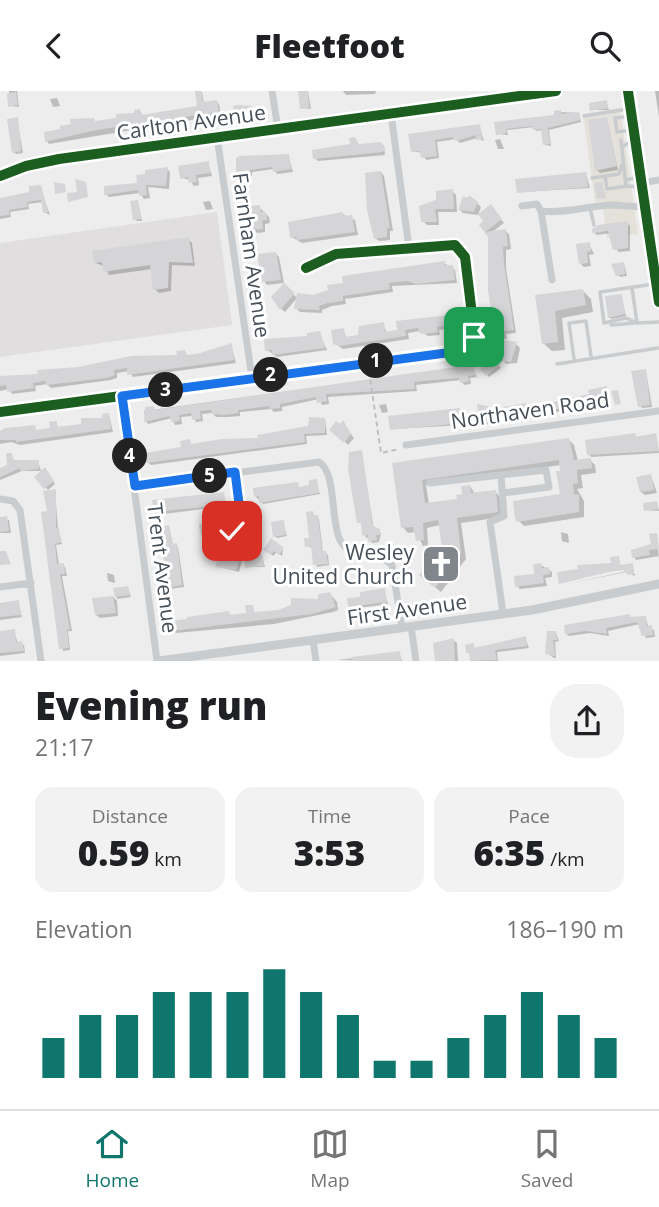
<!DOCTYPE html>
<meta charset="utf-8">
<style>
body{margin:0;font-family:"Open Sans",sans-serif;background:#f2f2f2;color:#202124;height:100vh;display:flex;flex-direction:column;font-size:26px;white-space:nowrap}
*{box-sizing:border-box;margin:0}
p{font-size:23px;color:#757577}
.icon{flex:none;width:38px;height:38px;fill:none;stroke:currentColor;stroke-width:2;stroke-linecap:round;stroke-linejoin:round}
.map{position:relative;height:570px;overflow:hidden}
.panel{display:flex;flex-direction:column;background:#fff;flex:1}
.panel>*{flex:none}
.pin{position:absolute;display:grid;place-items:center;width:60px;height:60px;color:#fff;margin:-30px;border-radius:14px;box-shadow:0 4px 10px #0006}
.km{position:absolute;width:35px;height:35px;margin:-18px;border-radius:50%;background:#222;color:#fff;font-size:19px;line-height:35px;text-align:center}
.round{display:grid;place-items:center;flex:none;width:74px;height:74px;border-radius:28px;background:#f2f2f2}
.head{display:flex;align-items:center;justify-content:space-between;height:119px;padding:0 35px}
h1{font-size:38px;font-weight:800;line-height:52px}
.stats{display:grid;grid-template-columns:repeat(3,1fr);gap:10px;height:119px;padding:7px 35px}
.stats div{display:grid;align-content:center;border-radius:18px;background:#f2f2f2;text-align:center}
.stats b{font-size:35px;font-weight:800}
.stats small{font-size:19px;font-weight:400}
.stats p{font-size:19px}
.chart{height:196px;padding:14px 35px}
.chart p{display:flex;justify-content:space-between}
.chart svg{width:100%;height:126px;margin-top:7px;stroke:#0f766e;stroke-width:6}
header{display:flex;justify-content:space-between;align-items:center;height:91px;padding:0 35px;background:#fff;font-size:32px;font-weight:800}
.tab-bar{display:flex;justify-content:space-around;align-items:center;height:98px;border-top:2px solid #e0e0e0;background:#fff;font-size:19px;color:#757577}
.tab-bar a{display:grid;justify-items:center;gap:4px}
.tab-bar .selected{color:#0f766e}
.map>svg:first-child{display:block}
.commercial{fill:#e4e1da}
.education{fill:#e0dede}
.shadow{fill:#0003}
.building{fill:#d5d5d7}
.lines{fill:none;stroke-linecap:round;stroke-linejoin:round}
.path{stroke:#b8c2bf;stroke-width:2;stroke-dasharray:5 3.5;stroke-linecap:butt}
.service{stroke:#c9ccce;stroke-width:3.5}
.minor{stroke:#c9ccce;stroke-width:7}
.tertiary{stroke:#c9ccce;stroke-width:9}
.cycleway-casing{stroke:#fff;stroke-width:15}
.cycleway{stroke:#1b5e20;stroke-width:10}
.route-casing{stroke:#fff;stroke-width:14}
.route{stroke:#1a73e8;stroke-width:9}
.labels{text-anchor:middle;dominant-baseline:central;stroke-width:6;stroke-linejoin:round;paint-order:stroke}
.street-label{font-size:21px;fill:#464f58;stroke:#fff}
.poi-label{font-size:21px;fill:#464f58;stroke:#fff;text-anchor:end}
</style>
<header><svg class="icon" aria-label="back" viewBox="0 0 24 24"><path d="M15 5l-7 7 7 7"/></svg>Fleetfoot<svg class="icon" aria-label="search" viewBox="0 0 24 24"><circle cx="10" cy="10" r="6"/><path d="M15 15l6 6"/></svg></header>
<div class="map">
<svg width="659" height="570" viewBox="0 0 659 570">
<rect width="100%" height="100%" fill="#eeeded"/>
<!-- commercial -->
<path class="commercial" d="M620,17L638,143L607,147L602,110L595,111L583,23Z"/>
<!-- education -->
<path class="education" d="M217,121L232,234L0,266V152Z"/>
<!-- shadow -->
<path class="shadow" d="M9,0H17L19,16L10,15Z
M197,0L202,1L204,12L216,10L219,13L221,24L49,53L47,50L96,31L118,28L140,20L143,26L199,16Z
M299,0H308L311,18L302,17Z
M343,0H376L375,3L346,4Z
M655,0H659V26Z
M57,7L60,15L53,16L50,8Z
M606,11L609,19H592Z
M251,16L255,26H236Z
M560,21L579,22L581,31L549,39L551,55L545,54L543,39L536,40L534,36L507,39L508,44L498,43L496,32L556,25Z
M17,28L23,62L16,63L14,61Z
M607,28L618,79L600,82L597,79Z
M479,34L484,50L477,47L460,52L456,48L437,51L439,67L426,69L422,62L412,60L410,44Z
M500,48L504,58H498L495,49Z
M359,54H384L385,64L318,70L315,67Z
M288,64L293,81L277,83L274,78L252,81V85L245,86L238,80Z
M208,72L212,85L198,87L199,94L194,95L190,89L182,87Z
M167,78L170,81L169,98L148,96L150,107L144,108L140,102L109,106L106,103L139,93Z
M381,81L384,85L393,140H390V149L379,150L375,147Z
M586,83L590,97L519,101Z
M40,96L50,124L44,121L43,111L28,113L29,118L10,121L11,126L0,128V116Z
M452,100L456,104L457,121H438L439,134H427L423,130L438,111Z
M210,110L213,118L206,119L203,111Z
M138,111L142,130H137L135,128Z
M477,112L481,116L478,124L463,122L460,119Z
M259,116L269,126L270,132L265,133V141L257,142L254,138Z
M494,119L504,132L491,142L505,140L509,143L511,158L506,159V177L516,242L506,243L507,248H501L492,223L489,145L481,134Z
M342,123L355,129L358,144L302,152L292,146Z
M627,132L630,135V160L618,161L611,142L597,144L594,142Z
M188,148L192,152L195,175L172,174L171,200L159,202L155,198L152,178L109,184L104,175L95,172Z
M589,153L594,163L589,164L591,175L584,176L581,173Z
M275,162L279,166L284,192L267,194L264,190Z
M444,172L455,179L457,192L392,195L393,201L345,208L346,213L332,215L322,219V222L300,221L296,217L313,206Z
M624,173L627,185L620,186L618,184Z
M284,194L297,207L285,221L277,214Z
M583,200L591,208L593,221L562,227L565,259L552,260L543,252L537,206Z
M621,205L626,225L612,228L609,226Z
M456,224L461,241H456L452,237L439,239L440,244L428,245L420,240L408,242L409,248L343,258L334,252L343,239L347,248L360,246L383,233L387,242Z
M319,242L327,259L277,266L267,259Z
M516,253L520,257L517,272L506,273L502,269Z
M231,254L236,272L133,286L129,280L117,282V287L111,289L51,297L47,293L35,295L36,300L12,303L9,298L0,300V287L40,285L179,265L185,261L188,266Z
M495,270L501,277L489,286L482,278Z
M455,277L473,278L477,286L470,287L471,293L464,294L461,289L416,294L417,300L328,306L329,313L322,314L319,308L282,316V320L274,321L271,318L240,321V325L228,326H216L212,322L202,323L203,330L196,331L193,325L181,326L182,333L175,334L172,327L148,333L146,330L144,320Z
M646,280L652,316L642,317L640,315Z
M606,297L610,307L598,309L599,316L506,327L485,334L480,330L498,319L525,314L528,317L591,305Z
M386,313L388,321L382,322L379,314Z
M460,319L464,334L392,338Z
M109,324L113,341L20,354L11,351L0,353V342L34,336L37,340L52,338L56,332L59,338L104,329Z
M325,328L327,344L306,345L307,353L151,374L148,372L183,357L189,350L192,355L260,349L310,337Z
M343,332L354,347L348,354L331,338Z
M656,344L659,362L591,366L589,363L587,350Z
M569,349L574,354L578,370L590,369L595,374L596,382L581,384L583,397L577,398L584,410V426L524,435L519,430L562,405L561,374L426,394L429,413L459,409L470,395L475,403L495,400L500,406L502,426L461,432L466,468L441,501L426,489L444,458L440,434L427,437L428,454L423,455L416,441L408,442L403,436L394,373Z
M361,361L374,438L381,442L379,451L372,452L369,446L366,447L363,433L359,431Z
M11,364L15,371L38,370L41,380H22L0,389V379L9,375Z
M47,381L55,393L48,399L36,386Z
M651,385L657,402L645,404L641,401Z
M316,390L320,403L263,413L255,405L297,393L300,397L311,396Z
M55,400L58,438L62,453L56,454L59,474L65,476L67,485H62L72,540H68L70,559L63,560L50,421Z
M223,402L227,415L156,424L154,411Z
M657,412L659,420L646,419Z
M312,422L319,428L323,462L328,464L329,474L317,476L313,457L307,455L311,448Z
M0,427L9,429L11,442H0Z
M283,431L287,445L277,447L275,445Z
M214,432L223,461L242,470L239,481L217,475L221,464L216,466L213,463Z
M169,436L173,454L178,456L184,496L170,498Z
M561,441L568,443L569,452L562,450Z
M657,444L659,469V465L636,469L634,466L652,455Z
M283,458L282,465L277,461L273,465L265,459Z
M262,465L265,476H247Z
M612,467H618L621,476L632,474L635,485L626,481L563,494L632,479L631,476L561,491L559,482L580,479L579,475L613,473Z
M541,474L552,481V486L545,487L547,495L520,498L517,495L536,484Z
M107,482L114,484L115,492L108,490Z
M128,497L131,506L117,508L115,499Z
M384,499L388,513L358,517V524L351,522L349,509Z
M330,503L337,511L338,519L333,521L274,533L176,542L173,540L228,522L232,525L248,523L252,515L255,523L279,520L320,510Z
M113,506L117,510L118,525L100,527L96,524Z
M18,511L22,526L0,529V514Z
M629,525L632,528L645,526L649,537L654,539L655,546L646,547L640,533L608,540L609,545L590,542L569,545L566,543Z
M14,540L18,553L24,554L25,562L0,565V549Z
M556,542L559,550L555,551L556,567H554L547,562Z
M525,547L529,557L497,561L498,570H472L467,555L476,557Z
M453,549L457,552L458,570H437Z
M399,562L402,570L337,569Z"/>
<!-- building -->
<path class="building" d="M195,0H201L203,11L217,9L219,21L96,39L45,51L44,41L60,38V35L71,33L70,28L94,27L95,30L116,27V23L134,22V19L140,18L141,24L197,15Z
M298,0H308L309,17L300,18Z
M16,1L18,14L8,16L7,3Z
M607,9L608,17L590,20L589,12Z
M239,14L252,15L254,24L235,27L233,15Z
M561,19V23L579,21L580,29L548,37L550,53L543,54L541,38L533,39L532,35L506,38L507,42L496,44L494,31L554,24V20Z
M18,26L21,60L12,62L7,28Z
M607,26L617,75L595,80L588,29Z
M480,33L482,48L476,49V44L456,50L452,46L435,49L437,65L421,67L420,60L411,61L408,43Z
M355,46L359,53L381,51L385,57L383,61L313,68L312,59L350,53L349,47Z
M289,63L291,78L273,81L272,76L250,79V83L240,84V81H236V67L240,65Z
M209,70L210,82L196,84L197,91L189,92L188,86L180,88L178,75Z
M168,76L166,95L146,94L147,104L139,105L138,99L104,104V95L137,92L136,84L145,83V79Z
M381,80L390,137H387V146L374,148L367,119L365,82Z
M586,81L588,96L517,102L515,88Z
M75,88L86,91L88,106L68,111L67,102L77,101Z
M54,91L65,93L66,101L55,103Z
M602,91L606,107L597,108L594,92Z
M41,94L48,121L43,122L41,109L27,111V116L9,119V124L0,125V107L29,101V95Z
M453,98L454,118H435L437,131H421L419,115L436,109V100Z
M469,104L478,111L474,121L458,119L463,105L467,107Z
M138,109L141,128L133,129L130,110Z
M491,113L502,128L485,141L506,138L508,155L503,156L504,172L514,239L504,240V245L496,246L488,200V146L479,134L483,130L478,123Z
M260,114L261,121H266L267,129H262L263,138L252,139L249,115Z
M343,121V125L352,124L355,141L297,149L296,146L290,147L288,131Z
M628,130V157L613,159L608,140L592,142V138L598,134Z
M189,146L193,172L169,171L168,197L153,199L150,174L103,181L102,171L94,172L92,160Z
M590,151L591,160L587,161L588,172L579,173L576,153Z
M276,161L281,189L262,191L257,163Z
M445,170V174H453L455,189L416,193L407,190L389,192L390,198L343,205V210L328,212L319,215L320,219L294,218L297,202L313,204L328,199L327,194L343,192L342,185Z
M624,171L625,183L616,185L611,173Z
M284,192L295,202L280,219L271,206Z
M583,198L586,214L555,220L558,251L542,253L535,204Z
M622,203L625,223L608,227L605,205Z
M457,223L459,238L451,239L450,234L437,236L438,241L424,243L419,242L418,237L405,239L406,245L339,255L333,253L331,239L344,237L345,246L358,244L359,235L384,231L385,241L397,239L396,230Z
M320,240L325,257L272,264V259L265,260L264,248L307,245V242Z
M504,249L517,251L511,271L500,270Z
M232,252L234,269L127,284V277L114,279L115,284L107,287L46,294L45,290L33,292L34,297L7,301L6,294L0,295V285L38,283L37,279L78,276L131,265L177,264L176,260L185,259L186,264L197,263Z
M495,268L500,274L486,285L480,278Z
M455,276H474L475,284L468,285L469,290L460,292L459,287L423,290L414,291L415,298L326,303L327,310L317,312L316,306L280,313V317L270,318L269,315L238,319V322L224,324L212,323L211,319L200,320L201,328L192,329L191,322L179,324L180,330L171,331L170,325L144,331L145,316L154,315V319L190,314Z
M646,278L650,314L638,316L631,280Z
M607,295L609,305L597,307L598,314L590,313L503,326L487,329V332L479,331L477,313L498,317L526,312L527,316L539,314L589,303L588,299Z
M618,299L621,313L615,314L611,300Z
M460,317L463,332L390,339L388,325Z
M109,322L111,338L16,351V349H0V340L5,337L35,334L36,339L50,337L49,331L57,330V336L81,333V327H102V323Z
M309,326L325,327V342L304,343L305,351L146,372L145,362L181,356L180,350L190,348L191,353L222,348L258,347L257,344L308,335Z
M343,329L351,343L344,352L329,339L336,330L340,333Z
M635,342L636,346L656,342L659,360L587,364L585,349Z
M569,347L574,369L591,367L592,377L577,379L578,392L573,393L574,404L579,403V421L517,431L515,427L513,410L560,403L556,380H560L559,369L422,389L425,412L457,408L456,404L462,403L461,395L470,394L471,402L496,399L498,421L457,427L461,462L435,497L419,484L442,457L438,429L423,432L424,449L416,450L413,436L401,437L392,372Z
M362,359L373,435L380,438V444H376L377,449L368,451V444L362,445L361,432H357L348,378L349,361Z
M6,362H12L13,369H39V378L20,380V377L0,386V377L7,374Z
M45,376L54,390L44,398L34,386Z
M651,383L654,399L640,401L636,386Z
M317,388L319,402L259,412V405L254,406L253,397L298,391L299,396L309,394V389Z
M56,398V437H59L61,451L55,453L57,473L64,472L65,483H60L70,538L67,539L69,557L59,558L41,421L47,420L43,400Z
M224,401L226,414L163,420V424L154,425L152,409Z
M657,410L658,418L644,420L643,412Z
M313,420L314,424H318L322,460H326L328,473L313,474L311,455L305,456L304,447H309L306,421Z
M7,425L9,440L0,441V426Z
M284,429L286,444L273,446L271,431Z
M215,431L214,440L221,459L241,465L236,479L215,476L221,460L211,464L200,442L199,433Z
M169,434L172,453L177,452L182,494L167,497L160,436Z
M657,442L659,458L649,459L650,464L632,467L631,459L651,453L649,443Z
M271,447L284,457L279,464L274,460L271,464L263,459Z
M0,460H6L11,473L0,474Z
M262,463L264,475L245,477L244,465Z
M619,465L620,474L633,472L634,483L628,484L623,479L608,481L559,493L557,481L578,478L577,474L611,472L610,466Z
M541,472L542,477L549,476L550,483L543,484L544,492L515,496L514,485L534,483L533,473Z
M128,495L130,504L115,506L113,497Z
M385,497L387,511L356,515L357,522L349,523L347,507L360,506V501Z
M330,501L336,516L312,523L172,540L170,530L187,528V526L229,520V524L246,522L245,514H253L254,521L278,519L291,514V507L318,508V503Z
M113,505L116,522L95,524L92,507Z
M19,509L21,524L0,526V512Z
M630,523V526L646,525L647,535L652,534L653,544L642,545L637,531L606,537L607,543L586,540L565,543L564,534Z
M15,538L16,551L22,550L24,560L0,562V540Z
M547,540H556L557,549H553L555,565L545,563Z
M526,545L527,555L495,559L497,569L470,570L469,562H466L465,554L474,552V557Z
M454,547L455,570H435L433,552Z
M400,560L401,570H352V566Z"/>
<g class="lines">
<!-- path -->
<path class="path" d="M369,280L381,362L399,358"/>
<!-- service -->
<path class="service" d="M584,25L628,18
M632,39L617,41L615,27L632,25
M622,56L635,48
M605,85L619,83L622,74
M592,87L605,85L607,98L626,95L621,49
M625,89L640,86
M626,95L641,96
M590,117L594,134
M632,197L637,232L659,231
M637,232L626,227L604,232L600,201L654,193
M611,234L635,232
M574,268L569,232L586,230L591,265
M557,273L658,257"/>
<!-- minor -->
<path class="minor" d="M272,0L278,38
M391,23L409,157
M217,46L252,287
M0,85L26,75L59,68L556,0
M641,92L659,89
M522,115L537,113L541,120C565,123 587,115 611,114C623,114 633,117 645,115
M541,120L552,189
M122,305L157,570
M0,321L461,260L472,252L474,240L465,166L455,154L336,163L306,177
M406,354L659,320
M235,381L241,428L250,430L254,437L252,446L244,450L236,448L232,440L234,432L241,428
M501,385L504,425L490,431L503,522
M430,392L546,379L549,396L503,402
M135,395L319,371C337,382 330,429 340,449C352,471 378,459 392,474L402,536
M0,408L13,410L20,419L41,570
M0,496L31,492
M411,535L416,570
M313,549L316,570"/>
<!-- tertiary -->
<path class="tertiary" d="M628,0L659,211
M159,570L532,519L659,493"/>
<defs>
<path id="cycleway" d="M628,0L659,211
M0,85L26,75L59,68L556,0
M0,321L461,260L472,252L474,240L465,166L455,154L336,163L306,177"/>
</defs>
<!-- cycleway casing -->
<use href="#cycleway" class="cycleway-casing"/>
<!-- cycleway -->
<use href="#cycleway" class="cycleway"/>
</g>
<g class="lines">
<defs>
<path id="route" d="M232,440L234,432L241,428L235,381L135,395L122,305L461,260L468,256L474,246"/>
</defs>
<!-- route casing -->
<use href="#route" class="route-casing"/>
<!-- route -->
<use href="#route" class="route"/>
</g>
<!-- icons -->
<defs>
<symbol id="church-square" viewBox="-11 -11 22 22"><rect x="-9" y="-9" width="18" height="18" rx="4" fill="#81868c" stroke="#fff"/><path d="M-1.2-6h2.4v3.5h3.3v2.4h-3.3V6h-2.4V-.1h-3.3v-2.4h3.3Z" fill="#fff"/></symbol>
</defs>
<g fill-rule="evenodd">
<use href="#church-square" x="419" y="451" width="44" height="44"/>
</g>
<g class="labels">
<!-- street labels -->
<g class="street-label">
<text transform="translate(191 31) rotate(-8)">Carlton Avenue</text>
<text transform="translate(252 164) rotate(82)">Farnham Avenue</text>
<text transform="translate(530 319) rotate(-8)">Northaven Road</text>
<text transform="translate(163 477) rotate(83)">Trent Avenue</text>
<text transform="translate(407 518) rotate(-8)">First Avenue</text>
</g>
<!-- poi labels -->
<g class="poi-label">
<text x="414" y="461">Wesley<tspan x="414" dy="24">United Church</tspan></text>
</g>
</g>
</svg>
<div class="pin" style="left:474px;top:246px;background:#1e9e55"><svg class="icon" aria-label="arrive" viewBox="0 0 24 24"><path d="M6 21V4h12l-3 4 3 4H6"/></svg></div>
<div class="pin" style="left:232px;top:440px;background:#d93025"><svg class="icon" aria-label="check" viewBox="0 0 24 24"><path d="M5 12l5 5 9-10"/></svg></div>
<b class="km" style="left:376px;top:270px">1</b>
<b class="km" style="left:271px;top:284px">2</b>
<b class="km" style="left:166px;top:299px">3</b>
<b class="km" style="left:130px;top:365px">4</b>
<b class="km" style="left:210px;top:385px">5</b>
</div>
<section class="panel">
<div class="head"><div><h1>Evening run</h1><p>21:17</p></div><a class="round"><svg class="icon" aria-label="share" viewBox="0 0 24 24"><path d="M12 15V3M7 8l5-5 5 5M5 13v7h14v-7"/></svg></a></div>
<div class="stats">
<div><p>Distance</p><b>0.59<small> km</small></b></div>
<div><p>Time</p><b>3:53</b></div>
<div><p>Pace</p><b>6:35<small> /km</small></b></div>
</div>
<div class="chart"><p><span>Elevation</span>186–190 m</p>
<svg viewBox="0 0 160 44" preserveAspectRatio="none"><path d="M5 44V30M15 44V22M25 44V22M35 44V14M45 44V14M55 44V14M65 44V6M75 44V14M85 44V22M95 44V38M105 44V38M115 44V30M125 44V22M135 44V14M145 44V22M155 44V30"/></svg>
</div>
</section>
<nav class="tab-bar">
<a class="selected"><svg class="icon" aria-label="home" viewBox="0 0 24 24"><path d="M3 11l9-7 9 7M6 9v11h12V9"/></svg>Home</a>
<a><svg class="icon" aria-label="map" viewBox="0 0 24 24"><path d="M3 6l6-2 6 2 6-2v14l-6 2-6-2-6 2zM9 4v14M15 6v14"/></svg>Map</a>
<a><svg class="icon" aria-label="saved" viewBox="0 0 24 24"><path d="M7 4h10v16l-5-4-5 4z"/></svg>Saved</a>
</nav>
